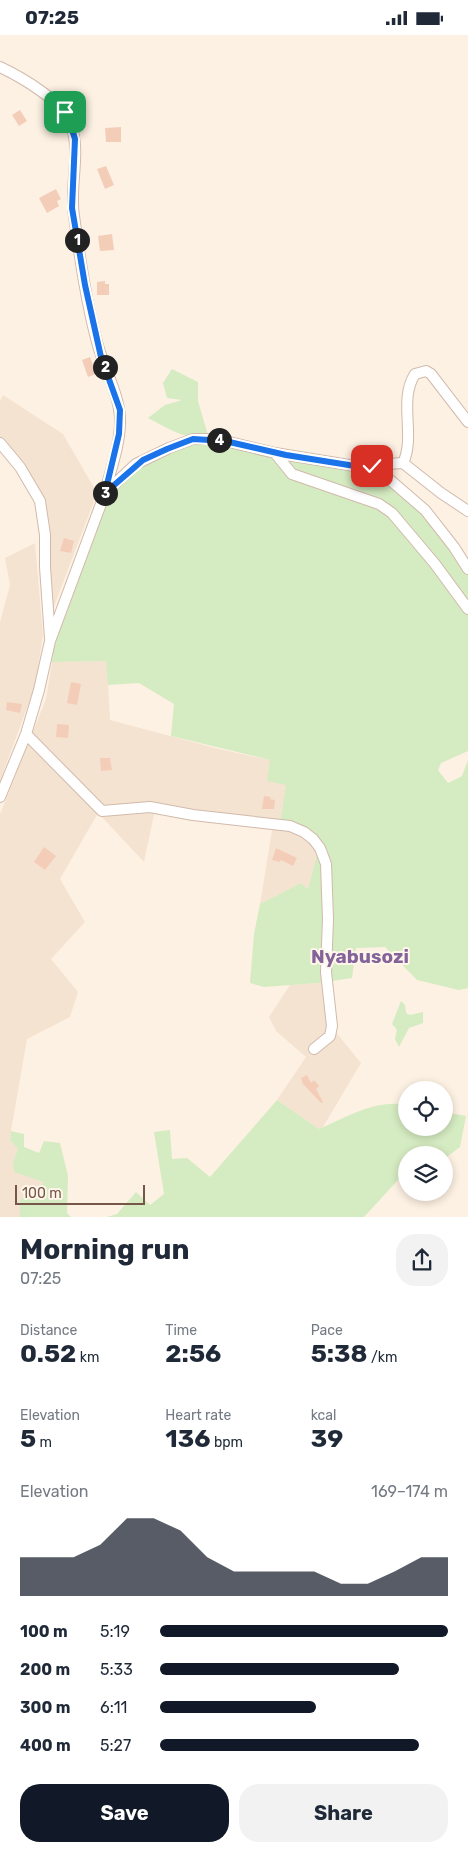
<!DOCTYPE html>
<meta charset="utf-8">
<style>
body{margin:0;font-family:Rubik,sans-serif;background:#f2f2f3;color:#1f2937;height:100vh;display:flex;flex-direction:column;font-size:19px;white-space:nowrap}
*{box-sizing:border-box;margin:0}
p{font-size:16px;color:#747a83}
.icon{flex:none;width:28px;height:28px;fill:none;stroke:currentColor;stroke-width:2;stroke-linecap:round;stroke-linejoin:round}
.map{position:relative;height:1182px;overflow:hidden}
.details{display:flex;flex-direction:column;background:#fff;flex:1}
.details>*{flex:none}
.fabs{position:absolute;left:398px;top:1046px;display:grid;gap:10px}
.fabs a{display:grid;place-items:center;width:55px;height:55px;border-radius:50%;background:#fff;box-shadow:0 2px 8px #0003;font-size:25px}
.scale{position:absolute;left:15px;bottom:12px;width:130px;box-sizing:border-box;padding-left:5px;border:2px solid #765648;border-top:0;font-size:14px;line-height:18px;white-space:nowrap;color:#765648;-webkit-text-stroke:4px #fff6ea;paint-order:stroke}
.pin{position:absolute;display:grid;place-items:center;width:42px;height:42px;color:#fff;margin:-21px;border-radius:10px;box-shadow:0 2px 8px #0006}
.km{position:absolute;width:25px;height:25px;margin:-12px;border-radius:50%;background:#222;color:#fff;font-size:14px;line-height:25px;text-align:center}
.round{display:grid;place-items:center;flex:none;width:52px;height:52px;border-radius:20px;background:#f2f2f3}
.overview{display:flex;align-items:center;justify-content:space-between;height:85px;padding:0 20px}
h1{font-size:28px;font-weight:700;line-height:38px}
.figures{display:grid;grid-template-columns:repeat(3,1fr);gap:8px;height:85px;padding:5px 20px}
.figures div{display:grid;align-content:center}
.figures b{font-size:25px;font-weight:700}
.figures small{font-size:14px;font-weight:400}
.figures p{font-size:14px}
.chart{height:140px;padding:10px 20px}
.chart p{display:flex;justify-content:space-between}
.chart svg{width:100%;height:90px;margin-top:5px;fill:#111827;opacity:.7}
.cta{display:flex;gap:10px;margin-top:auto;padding:10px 20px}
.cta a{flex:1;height:58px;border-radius:20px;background:#111827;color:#fff;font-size:20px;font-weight:700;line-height:58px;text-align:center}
.cta a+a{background:#f2f2f3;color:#1f2937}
ul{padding:0 20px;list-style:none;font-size:16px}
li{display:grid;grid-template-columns:80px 60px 1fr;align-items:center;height:38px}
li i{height:12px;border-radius:6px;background:#111827}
.status{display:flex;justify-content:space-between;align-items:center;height:35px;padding:0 25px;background:#fff;direction:ltr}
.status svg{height:14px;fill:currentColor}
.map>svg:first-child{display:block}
.residential{fill:#f5e3d1}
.green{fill:#d5ebc1}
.building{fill:#f4cdb9}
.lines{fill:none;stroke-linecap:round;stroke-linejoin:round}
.minor-casing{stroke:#d1baac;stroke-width:12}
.minor{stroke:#fff;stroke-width:10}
.route-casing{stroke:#fff;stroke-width:10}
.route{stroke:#1a73e8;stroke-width:6}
.labels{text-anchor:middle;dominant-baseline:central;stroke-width:4;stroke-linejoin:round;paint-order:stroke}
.quarter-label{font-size:19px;font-weight:bold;fill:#84639a;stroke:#fff6ea}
</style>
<div class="status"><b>07:25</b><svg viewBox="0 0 49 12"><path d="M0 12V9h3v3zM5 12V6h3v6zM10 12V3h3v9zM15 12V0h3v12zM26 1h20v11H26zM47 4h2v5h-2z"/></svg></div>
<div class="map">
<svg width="468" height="1182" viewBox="0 0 468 1182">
<rect width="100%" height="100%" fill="#fdf1e3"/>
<!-- residential -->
<path class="residential" d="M3,360L63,399L97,458L53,574L44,476L16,425L0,414V366Z
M35,508L43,600L35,651L0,746V587L10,550L5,523Z
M107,626L110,685L219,714L270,725L286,749L291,790L318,815L308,854L301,848L260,869L273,789L155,775L144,827L98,778L60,844L85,887L51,924L78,957L70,982L27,1004L11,1096L10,1105L18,1114L13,1127L44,1147L20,1165V1182H0V779L46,664L52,627Z
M330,945V990L361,1028L323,1092L319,1094L277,1065L306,1022L276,996L269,982L290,950L318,948Z"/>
<!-- green -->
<path class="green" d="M172,334L198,347V366L209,404C183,403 171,395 148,383L165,370L182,365L167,363L163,348Z
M217,408L342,431L388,444L424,475L468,535V716L441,728L438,735L448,748L462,741L468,725V953L459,955L417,945L385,912L356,913L352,943L318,948L264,952L250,948L254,899L260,869L301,848L308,854L318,815L302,799L280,789L286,750L267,746L270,725L171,701L174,669L139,648L108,650L106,626L52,627L53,609L107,462L137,431L166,413Z
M401,966L405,970L406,978L410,980L423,977V988L409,993L399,1012L395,1004L397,995L392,989Z
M277,1065L319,1094C347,1082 376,1064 406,1070V1092H444V1077L466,1081L460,1112L444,1124V1120H406V1142L398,1145L364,1182H107L117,1179L136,1157L150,1170L164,1159L154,1097L170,1095L172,1124L187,1123L210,1142Z
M11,1096L24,1099V1112L39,1118L44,1106L60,1108L68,1141L67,1178L71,1182H20V1165L44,1147L14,1137L13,1127L18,1114L10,1105Z"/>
<!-- building -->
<path class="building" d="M20,75L27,86L19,91L12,80Z
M121,92V107H106L105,93Z
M106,131L114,150L105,154L97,134Z
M56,154L61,164L57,166L59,171L47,178L39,163Z
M112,199L114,215L100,216L98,201Z
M105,246V249H109V260H97V247Z
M90,322L96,339L88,342L82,325Z
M64,503L74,506L71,518L60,516Z
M71,647L81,649L77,670L67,668Z
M7,667L22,669L20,678L6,675Z
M57,689L69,690L68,703L56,702Z
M100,723H110L112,735L101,736Z
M264,761L271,762L270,764L275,765L274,774H262Z
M44,812L56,821L45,835L34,827Z
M276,813L297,823L293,831L281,825L280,827L272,825Z
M307,1040L311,1048L314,1045L319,1051L316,1054L323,1067L321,1068L303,1049L301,1043Z"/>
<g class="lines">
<defs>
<path id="minor" d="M0,32C21,42 61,65 70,87C82,117 69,150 74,181C80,223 86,266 97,307C103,331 119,359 120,383C121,407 111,434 105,457
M468,387L431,339L426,336L415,339C398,365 416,401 403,428L441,458L468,476
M0,408L20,432L40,466L45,500V532L50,603
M275,418L292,439L379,469L392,478L435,529L468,574
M360,433L389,444L425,475L454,512L468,534
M26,699L102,776L150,772L193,780L290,791L304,797L313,804L320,813L326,829L328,884L326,937L332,991L330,1001L314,1014
M0,762L26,699L39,655L50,606L105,458L136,429L169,413L193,404H206L225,406L275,418L355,431L403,428"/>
</defs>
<!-- minor casing -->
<use href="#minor" class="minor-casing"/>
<!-- minor -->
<use href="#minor" class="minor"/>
</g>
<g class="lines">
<defs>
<path id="route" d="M65,77L70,88L75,104L72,173L85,250L101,322L120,375L119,399L105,458L143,425L167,414L193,404L225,406L286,420L355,431H372"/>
</defs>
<!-- route casing -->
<use href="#route" class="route-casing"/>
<!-- route -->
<use href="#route" class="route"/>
</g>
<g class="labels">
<!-- quarter labels -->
<g class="quarter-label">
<text x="360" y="921">Nyabusozi</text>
</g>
</g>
</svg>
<div class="fabs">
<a><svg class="icon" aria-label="locate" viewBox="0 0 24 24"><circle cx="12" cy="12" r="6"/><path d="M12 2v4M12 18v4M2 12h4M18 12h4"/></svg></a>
<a><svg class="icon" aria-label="layers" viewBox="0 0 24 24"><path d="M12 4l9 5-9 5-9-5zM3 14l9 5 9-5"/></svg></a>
</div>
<div class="scale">100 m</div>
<div class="pin" style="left:65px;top:77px;background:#1e9e55"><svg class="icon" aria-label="arrive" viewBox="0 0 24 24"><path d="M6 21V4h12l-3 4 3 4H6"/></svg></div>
<div class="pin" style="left:372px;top:431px;background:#d93025"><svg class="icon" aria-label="check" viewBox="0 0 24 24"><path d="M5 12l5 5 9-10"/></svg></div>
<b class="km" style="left:77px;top:205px">1</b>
<b class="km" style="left:105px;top:332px">2</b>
<b class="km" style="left:105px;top:458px">3</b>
<b class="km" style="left:219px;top:405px">4</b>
</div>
<section class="details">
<div class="overview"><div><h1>Morning run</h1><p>07:25</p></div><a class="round"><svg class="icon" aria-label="share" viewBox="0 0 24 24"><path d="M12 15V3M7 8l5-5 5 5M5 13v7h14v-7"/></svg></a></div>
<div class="figures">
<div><p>Distance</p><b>0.52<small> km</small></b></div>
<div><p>Time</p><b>2:56</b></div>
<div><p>Pace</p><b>5:38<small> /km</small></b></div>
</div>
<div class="figures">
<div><p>Elevation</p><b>5<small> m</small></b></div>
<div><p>Heart rate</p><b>136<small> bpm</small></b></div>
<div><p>kcal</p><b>39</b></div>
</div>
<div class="chart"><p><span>Elevation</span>169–174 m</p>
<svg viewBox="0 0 160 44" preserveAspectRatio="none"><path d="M0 44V25L10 25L20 25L30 19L40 6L50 6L60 12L70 25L80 32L90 32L100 32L110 32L120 38L130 38L140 32L150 25L160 25V44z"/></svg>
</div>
<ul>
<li><b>100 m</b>5:19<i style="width:100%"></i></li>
<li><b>200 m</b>5:33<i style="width:83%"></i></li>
<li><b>300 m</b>6:11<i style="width:54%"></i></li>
<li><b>400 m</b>5:27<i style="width:90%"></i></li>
</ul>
<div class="cta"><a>Save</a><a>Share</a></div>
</section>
